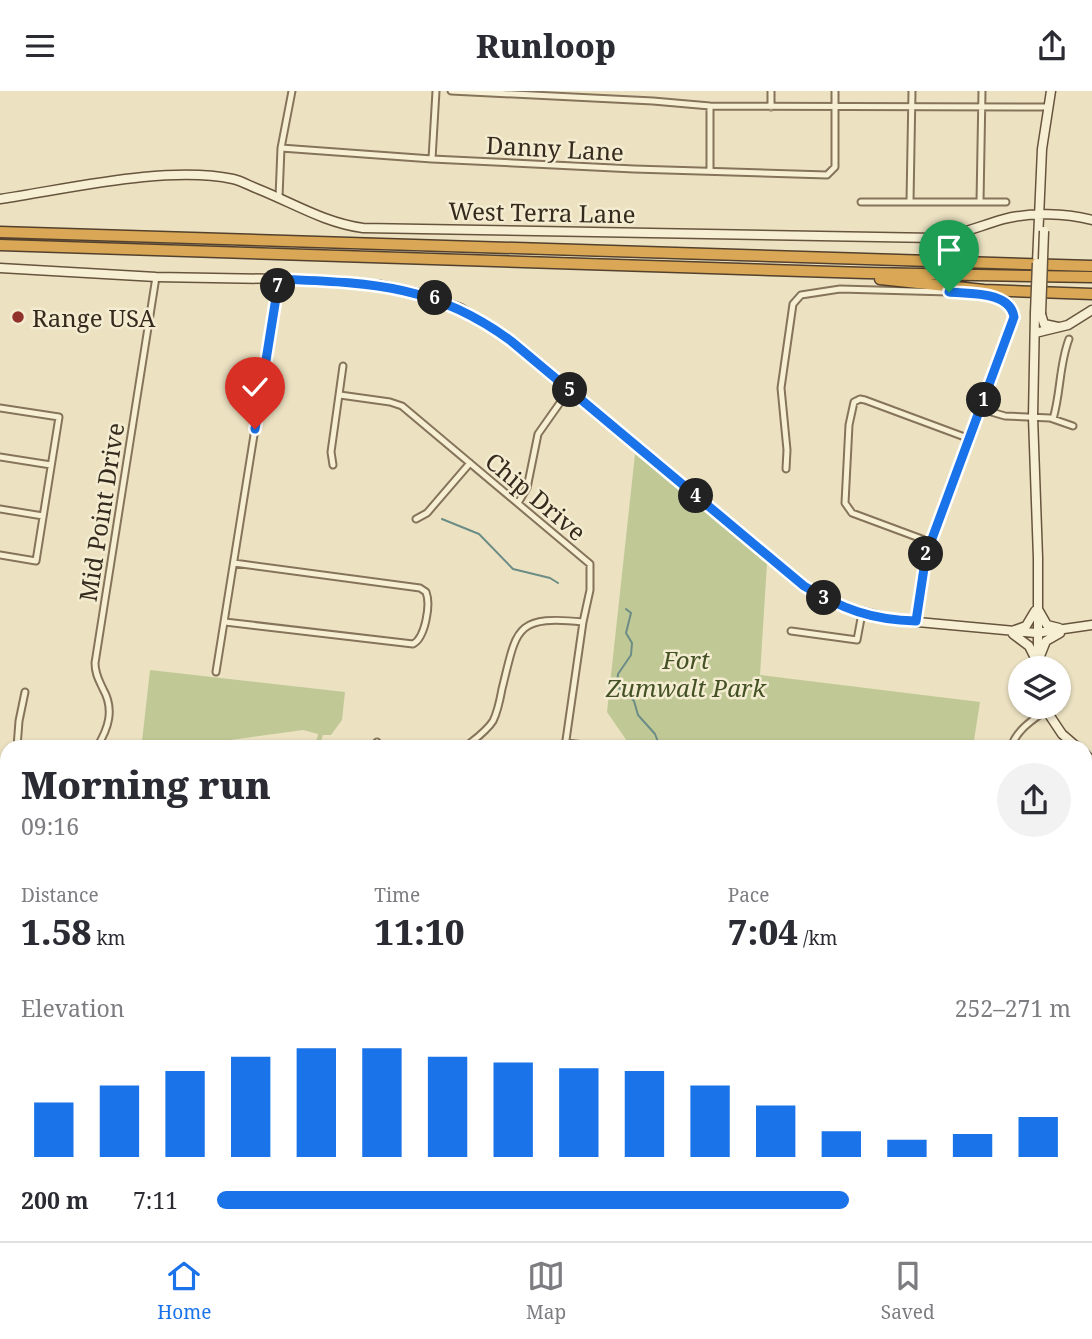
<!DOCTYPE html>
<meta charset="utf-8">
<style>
body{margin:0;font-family:"Noto Serif",serif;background:#f2f2f3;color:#2b2b33;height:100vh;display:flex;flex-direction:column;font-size:26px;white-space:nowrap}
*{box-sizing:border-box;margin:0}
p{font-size:23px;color:#7c7c81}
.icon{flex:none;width:38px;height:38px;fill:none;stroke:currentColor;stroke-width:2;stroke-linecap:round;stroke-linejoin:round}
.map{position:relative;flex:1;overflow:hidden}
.side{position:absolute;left:0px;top:649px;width:1092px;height:502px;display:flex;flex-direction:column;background:#fff;border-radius:21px 21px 0 0;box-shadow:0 2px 5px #0004}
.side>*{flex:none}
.buttons{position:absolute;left:1008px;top:565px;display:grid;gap:14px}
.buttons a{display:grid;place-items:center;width:63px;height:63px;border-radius:50%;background:#fff;box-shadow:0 2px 5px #0004;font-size:35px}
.pin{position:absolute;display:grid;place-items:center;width:60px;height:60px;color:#fff;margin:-72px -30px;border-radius:50% 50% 50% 0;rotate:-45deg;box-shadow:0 0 7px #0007}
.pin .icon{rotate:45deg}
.km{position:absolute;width:35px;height:35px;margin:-18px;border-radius:50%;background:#222;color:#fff;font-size:19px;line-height:35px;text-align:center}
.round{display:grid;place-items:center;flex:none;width:74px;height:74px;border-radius:37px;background:#f2f2f3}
.summary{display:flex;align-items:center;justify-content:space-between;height:119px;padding:0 21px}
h1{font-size:38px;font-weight:800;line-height:52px}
.metrics{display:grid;grid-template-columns:repeat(3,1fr);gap:10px;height:119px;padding:7px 21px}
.metrics div{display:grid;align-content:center}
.metrics b{font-size:35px;font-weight:800}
.metrics small{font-size:19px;font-weight:400}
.metrics p{font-size:19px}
.chart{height:196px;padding:14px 21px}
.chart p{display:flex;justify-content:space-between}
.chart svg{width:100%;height:126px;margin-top:7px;stroke:#1a73e8;stroke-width:6}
ul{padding:0 21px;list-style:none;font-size:23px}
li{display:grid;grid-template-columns:112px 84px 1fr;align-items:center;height:52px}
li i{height:18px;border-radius:9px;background:#1a73e8}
header{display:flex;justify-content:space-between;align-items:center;height:91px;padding:0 21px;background:#fff;font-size:32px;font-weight:800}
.tabs{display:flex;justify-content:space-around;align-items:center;height:98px;border-top:2px solid #e1e1e2;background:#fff;font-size:19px;color:#7c7c81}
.tabs a{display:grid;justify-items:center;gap:4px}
.tabs .active{color:#1a73e8}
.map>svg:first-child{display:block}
.green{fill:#c0c996}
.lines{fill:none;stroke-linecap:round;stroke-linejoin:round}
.stream{stroke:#6c8c86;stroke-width:2}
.street-casing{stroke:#85735a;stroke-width:9}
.secondary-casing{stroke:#67543d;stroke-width:11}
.highway-casing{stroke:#53412e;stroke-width:13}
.street{stroke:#f7efd4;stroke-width:5}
.secondary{stroke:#f7efd4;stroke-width:8}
.highway{stroke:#d9a755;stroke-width:10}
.secondary-bridge-casing{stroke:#67543d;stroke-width:11;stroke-linecap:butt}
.secondary-bridge{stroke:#f7efd4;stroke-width:8}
.route-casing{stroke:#fff;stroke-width:14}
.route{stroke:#1a73e8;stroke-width:9}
.poi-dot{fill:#91322c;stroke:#f4ecd1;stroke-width:2.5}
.labels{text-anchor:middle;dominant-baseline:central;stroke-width:5;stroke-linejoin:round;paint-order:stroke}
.street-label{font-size:24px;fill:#352a1d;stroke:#f4ecd1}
.poi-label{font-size:24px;fill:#352a1d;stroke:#f4ecd1;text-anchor:start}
.park-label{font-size:24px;font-style:italic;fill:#435125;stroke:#f4ecd1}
</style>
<header><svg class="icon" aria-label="menu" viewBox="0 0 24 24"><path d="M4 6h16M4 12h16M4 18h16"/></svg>Runloop<svg class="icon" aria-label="share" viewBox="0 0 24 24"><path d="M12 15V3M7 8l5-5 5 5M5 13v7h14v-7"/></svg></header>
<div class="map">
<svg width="1092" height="1150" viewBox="0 0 1092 1150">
<rect width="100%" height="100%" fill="#ece2c2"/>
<!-- green -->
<path class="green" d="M635,363L767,472L760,584L980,611L973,656H629V653L607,621Z
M150,579L345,601L342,629L331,644H323L319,656H315L318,643L303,639L179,656H144L145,653L142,650Z
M0,1031L7,1032V1140L0,1141Z
M1092,1110V1150H538V1145L1085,1144V1115Z
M316,1145V1144L494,1145L465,1150H316Z"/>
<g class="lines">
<!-- stream -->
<path class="stream" d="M442,428L479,443L513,478L550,487L558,492
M626,518L631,522L626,542L632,552L631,564L618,583L617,595L634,610L638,624L655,643L660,656
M0,1128L7,1126
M713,1144L724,1150
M848,1144L851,1150
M1076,1144L1084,1150
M782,1150L790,1144
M1043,1150L1048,1144"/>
<defs>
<path id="street" d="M451,0L653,10L710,15L1049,16
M710,15V79
M771,16V0
M281,57L432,68L634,78L827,84L835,76V0
M432,68L436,0
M279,106L281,57L292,0
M910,110L912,0
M861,111H1006
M980,111L982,0
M340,304L390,311L402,315L590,473V499L583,531L565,656
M0,317L59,326L36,470L0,464
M981,318L1005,325L1050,327L1073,335
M1053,328C1061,301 1059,274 1069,248
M0,366L51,374
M333,374L331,361L343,275
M786,378L787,359L781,297L793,213L801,204L840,198L949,201L1003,208C1012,215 1015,222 1013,233L930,451L923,476L916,530
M518,412L527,397L538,343L569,299
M0,418L43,425
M416,428L427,422L470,372
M930,451L852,422L845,412L849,334L854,311L860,308L865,309L970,348
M225,531L413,553C425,547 431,514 426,501L420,497L234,472
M791,540L857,549L862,522
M216,581L279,188
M566,652L585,654
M17,656L19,630L25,601
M97,656C108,638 115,619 103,598C99,589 95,583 95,572L156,186
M372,656L377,651
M465,656C475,648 486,641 493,630C498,620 500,609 502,598C517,538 514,524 583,531
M1011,656C1017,639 1031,630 1045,620
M0,841L7,843
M0,904L7,897
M1085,951L1092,952
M0,997L7,998
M1085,1063H1089"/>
<path id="secondary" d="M0,108C68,98 167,74 233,88C242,90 250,95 258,98C293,112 325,132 363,137L935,147C961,144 979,135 1004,128C1031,121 1065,122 1092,129
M1037,172L1042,58L1051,0
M0,177L156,186L279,188L380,194L418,202L460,217L511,249L804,495L836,514L896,529L1036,542L1092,534
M1035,222L1033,326L1038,467V578
M1041,223L1044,233L1058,236
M1035,242L1068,234L1092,219
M1039,520L1047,534L1059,537
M1015,539L1026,535L1035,520
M1013,543L1029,555L1036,569
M1040,565L1046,550L1060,542
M1044,616L1062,643L1077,656
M1085,663L1092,670"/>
<path id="highway" d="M0,141L1092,175
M0,154L866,182L1092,186
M880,188L984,199L1092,203"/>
</defs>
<!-- street casing -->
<use href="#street" class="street-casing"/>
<!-- secondary casing -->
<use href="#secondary" class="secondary-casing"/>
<!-- highway casing -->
<use href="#highway" class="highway-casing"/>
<!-- street -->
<use href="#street" class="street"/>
<!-- secondary -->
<use href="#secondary" class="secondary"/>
<!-- highway -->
<use href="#highway" class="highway"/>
<defs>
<path id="secondary-bridge" d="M1035,222L1037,172
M1041,223L1044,140"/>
</defs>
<!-- secondary-bridge casing -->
<use href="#secondary-bridge" class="secondary-bridge-casing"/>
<!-- secondary-bridge -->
<use href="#secondary-bridge" class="secondary-bridge"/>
</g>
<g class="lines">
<defs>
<path id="route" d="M255,338L279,188C370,192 434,193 511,250L804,495C842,518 872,529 916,530L926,464L1014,226C1010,200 970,203 949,201"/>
</defs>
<!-- route casing -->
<use href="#route" class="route-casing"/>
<!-- route -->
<use href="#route" class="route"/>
</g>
<!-- markers -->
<circle class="poi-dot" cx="18" cy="226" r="7"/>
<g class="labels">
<!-- street labels -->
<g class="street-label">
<text transform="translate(555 57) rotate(3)">Danny Lane</text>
<text transform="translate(542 121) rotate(1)">West Terra Lane</text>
<text transform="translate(536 405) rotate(40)">Chip Drive</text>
<text transform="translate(101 421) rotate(-81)">Mid Point Drive</text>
</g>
<!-- poi labels -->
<g class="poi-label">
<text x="32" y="226">Range USA</text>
</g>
<!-- park labels -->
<g class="park-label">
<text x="686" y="568">Fort<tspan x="686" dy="28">Zumwalt Park</tspan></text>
</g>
</g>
</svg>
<div class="buttons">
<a><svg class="icon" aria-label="layers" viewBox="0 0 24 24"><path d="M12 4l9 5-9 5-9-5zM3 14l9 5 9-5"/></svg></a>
</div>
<div class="pin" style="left:949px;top:201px;background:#1e9e55"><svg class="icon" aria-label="arrive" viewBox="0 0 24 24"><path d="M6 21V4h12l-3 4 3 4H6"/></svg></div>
<div class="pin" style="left:255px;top:338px;background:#d93025"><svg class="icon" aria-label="check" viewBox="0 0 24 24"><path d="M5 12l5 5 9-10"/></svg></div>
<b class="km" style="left:984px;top:309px">1</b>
<b class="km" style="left:926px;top:463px">2</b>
<b class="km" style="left:824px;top:507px">3</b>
<b class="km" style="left:696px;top:405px">4</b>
<b class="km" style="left:570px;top:299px">5</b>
<b class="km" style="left:435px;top:207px">6</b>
<b class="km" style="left:278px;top:195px">7</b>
<section class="side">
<div class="summary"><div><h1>Morning run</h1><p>09:16</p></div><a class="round"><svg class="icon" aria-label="share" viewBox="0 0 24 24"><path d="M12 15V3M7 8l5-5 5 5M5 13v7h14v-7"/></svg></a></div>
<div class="metrics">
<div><p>Distance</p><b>1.58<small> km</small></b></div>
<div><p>Time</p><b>11:10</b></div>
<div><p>Pace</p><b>7:04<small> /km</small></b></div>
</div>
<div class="chart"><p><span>Elevation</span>252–271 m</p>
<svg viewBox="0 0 160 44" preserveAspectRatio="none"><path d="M5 44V25M15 44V19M25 44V14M35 44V9M45 44V6M55 44V6M65 44V9M75 44V11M85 44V13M95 44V14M105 44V19M115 44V26M125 44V35M135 44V38M145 44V36M155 44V30"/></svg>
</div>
<ul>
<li><b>200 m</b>7:11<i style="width:74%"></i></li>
</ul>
</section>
</div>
<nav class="tabs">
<a class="active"><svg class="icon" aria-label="home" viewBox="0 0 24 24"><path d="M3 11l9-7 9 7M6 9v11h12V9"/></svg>Home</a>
<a><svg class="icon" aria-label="map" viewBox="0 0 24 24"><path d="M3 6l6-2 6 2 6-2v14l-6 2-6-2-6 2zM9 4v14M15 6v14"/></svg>Map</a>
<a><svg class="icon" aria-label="saved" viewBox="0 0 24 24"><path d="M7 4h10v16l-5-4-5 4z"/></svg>Saved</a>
</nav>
